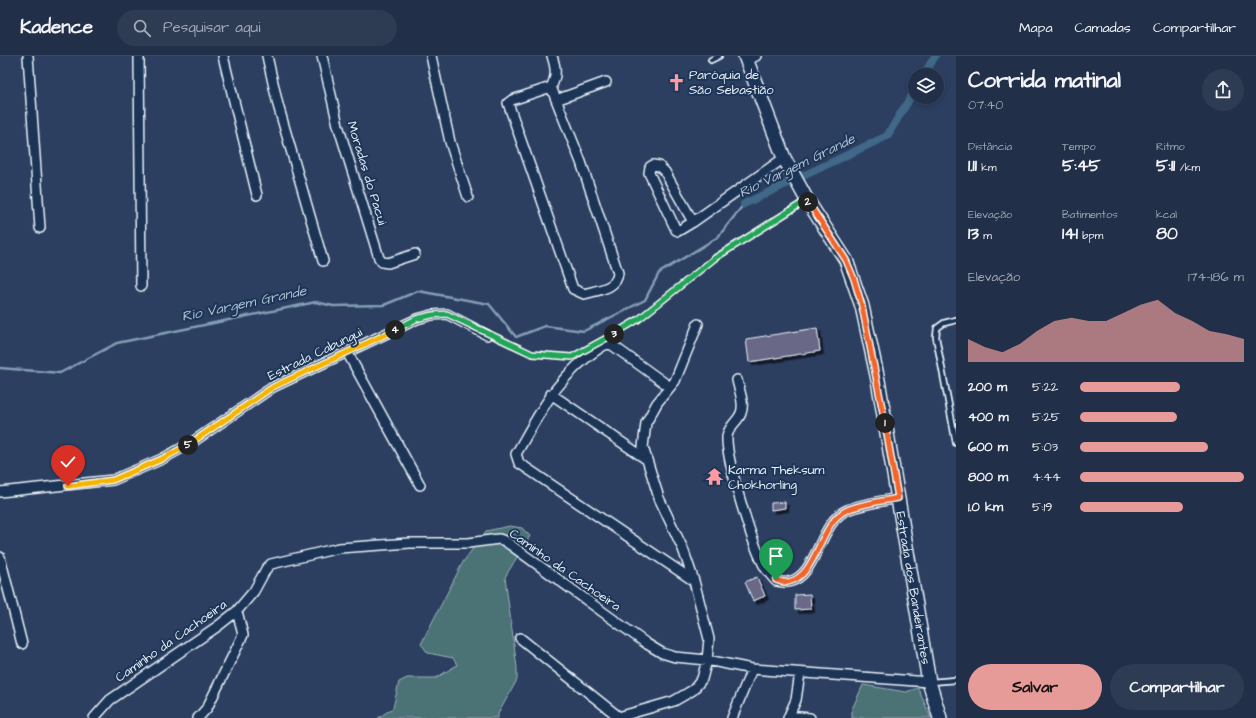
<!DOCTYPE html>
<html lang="pt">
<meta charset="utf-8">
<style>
body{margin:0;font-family:"Architects Daughter",sans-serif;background:#2d3b53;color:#f1f3f6;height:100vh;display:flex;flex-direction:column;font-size:15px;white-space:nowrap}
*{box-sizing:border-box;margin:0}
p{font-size:13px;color:#a2a9b4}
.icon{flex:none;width:22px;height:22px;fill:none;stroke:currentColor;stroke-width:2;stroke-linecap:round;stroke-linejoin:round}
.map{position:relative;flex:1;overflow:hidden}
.details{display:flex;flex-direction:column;background:#212f49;width:300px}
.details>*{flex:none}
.tools{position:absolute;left:908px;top:12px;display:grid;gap:8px}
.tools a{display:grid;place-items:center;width:36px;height:36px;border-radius:50%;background:#212f49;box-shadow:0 2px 6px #0003,0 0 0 1px #3e4a61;font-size:20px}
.pin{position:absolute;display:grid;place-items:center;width:34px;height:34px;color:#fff;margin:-41px -17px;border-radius:50% 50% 50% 0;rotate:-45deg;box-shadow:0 0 4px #0007}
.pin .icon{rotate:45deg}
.km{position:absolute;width:20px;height:20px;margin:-10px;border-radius:50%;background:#222;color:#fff;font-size:11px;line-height:20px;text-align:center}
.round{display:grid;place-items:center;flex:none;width:42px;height:42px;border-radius:21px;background:#2d3b53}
.summary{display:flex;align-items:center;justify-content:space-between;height:68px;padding:0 12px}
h1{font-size:22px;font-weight:800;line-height:30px}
.metrics{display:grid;grid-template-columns:repeat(3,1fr);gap:6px;height:68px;padding:4px 12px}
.metrics div{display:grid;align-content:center}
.metrics b{font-size:17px;font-weight:800}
.metrics small{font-size:11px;font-weight:400}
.metrics p{font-size:11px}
.chart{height:112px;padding:8px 12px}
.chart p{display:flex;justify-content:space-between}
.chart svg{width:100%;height:72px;margin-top:4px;fill:#e69b98;opacity:.7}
.button{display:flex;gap:8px;margin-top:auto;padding:8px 12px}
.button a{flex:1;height:46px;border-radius:24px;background:#e69b98;color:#111;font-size:16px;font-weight:800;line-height:46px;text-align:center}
.button a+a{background:#2d3b53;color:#f1f3f6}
ul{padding:0 12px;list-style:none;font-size:13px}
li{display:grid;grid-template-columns:64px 48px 1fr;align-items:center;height:30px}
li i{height:10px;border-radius:5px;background:#e69b98}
header{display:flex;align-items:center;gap:24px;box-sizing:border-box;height:56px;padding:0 20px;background:#212f49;border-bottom:1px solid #3e4a61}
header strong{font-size:19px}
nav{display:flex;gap:22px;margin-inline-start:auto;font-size:14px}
.search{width:280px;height:36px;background:#2d3b53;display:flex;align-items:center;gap:10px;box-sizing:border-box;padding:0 14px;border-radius:22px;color:#a2a9b4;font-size:15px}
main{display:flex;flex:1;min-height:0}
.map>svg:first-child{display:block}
.green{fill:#4c7376;stroke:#9ab2b7}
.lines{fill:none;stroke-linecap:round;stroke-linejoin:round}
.stream{stroke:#849eb5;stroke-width:2.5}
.canal{stroke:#416788;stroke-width:8}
.building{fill:#696787;stroke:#e8f1f8;filter:url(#shadow)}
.lane-casing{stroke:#e8f1f8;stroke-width:8}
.street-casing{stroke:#e8f1f8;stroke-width:12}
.secondary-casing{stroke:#e8f1f8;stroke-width:16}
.path{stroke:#e8f1f8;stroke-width:1.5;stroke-dasharray:1 3;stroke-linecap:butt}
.lane{stroke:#1d3557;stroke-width:4.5}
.street{stroke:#1d3557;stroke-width:9}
.secondary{stroke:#1d3557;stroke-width:13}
.split-1-casing{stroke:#fff;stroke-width:8}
.split-2-casing{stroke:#fff;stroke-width:8}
.split-3-casing{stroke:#fff;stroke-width:8}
.split-4-casing{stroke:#fff;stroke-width:8}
.split-5-casing{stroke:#fff;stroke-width:8}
.split-6-casing{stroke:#fff;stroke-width:8}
.split-1{stroke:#f0652b;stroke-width:5}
.split-2{stroke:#f0652b;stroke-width:5}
.split-3{stroke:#22a559;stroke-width:5}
.split-4{stroke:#22a559;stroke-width:5}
.split-5{stroke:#f5b400;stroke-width:5}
.split-6{stroke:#f5b400;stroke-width:5}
.labels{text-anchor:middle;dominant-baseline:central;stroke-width:4;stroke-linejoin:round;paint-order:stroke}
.poi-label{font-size:13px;fill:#e8f1f8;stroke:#1d3557;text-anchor:start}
.street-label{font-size:13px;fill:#e8f1f8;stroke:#1d3557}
.water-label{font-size:14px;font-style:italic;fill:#aec1d1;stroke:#1d3557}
</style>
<header>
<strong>Kadence</strong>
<div class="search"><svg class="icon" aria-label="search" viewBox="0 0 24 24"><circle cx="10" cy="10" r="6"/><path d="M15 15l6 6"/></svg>Pesquisar aqui</div>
<nav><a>Mapa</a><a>Camadas</a><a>Compartilhar</a></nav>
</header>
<main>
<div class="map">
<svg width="956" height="662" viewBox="0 0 956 662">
<defs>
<filter id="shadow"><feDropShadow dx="3.5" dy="3.5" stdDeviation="0" flood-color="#0009"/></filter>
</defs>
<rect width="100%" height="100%" fill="#2c3f61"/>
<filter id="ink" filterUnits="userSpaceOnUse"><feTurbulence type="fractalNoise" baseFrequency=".025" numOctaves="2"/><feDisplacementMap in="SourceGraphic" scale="8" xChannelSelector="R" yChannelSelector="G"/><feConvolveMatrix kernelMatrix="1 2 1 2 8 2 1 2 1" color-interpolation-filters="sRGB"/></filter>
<g filter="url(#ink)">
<!-- green -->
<path class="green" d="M510,470L522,472L530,480L505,521L517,612V624L498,658V662H378L393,652L399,626L407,622H436L457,609L453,602L428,597L421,588L463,506L486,475Z
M863,629L906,636L918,632L931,662H852V653Z"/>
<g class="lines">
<!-- stream -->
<path class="stream" d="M0,312L60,317L117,287L316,246L333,250L384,249L418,235L489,248L516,281L545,270L584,275L645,244L659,217L718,181L744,148"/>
<!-- canal -->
<path class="canal" d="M924,19L935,0
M744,148L887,80L915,34"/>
</g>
<!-- building -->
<path class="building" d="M817,272L820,295L749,306L746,283Z
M785,446V452L771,454V447Z
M757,521L765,540L753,545L745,526Z
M810,538L811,553L795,554V539Z"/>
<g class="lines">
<defs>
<path id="lane" d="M711,4L719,0
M956,264L944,267L937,272L936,281L956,387
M931,626L956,624"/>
<path id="street" d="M28,0L40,172
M139,0L141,230
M223,0L257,139
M267,0L278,49L323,205
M322,0L338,69L379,202L382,206L388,207L415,198
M431,0L450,86L468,141
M746,4L756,0
M551,31L581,106L618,217C617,233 597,234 584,238L573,233L508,47L512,44L551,31C557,20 556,12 552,0
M556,44L606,26
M693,166L665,116L659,110L653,109L650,111L649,117L676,174L678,175L693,166L784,102
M347,296L420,429
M737,324C739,334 745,347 741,357C738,366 728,370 727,381C726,404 753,492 766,513C769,517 772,521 776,525C779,525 784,527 788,526C818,521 818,467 847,454C861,448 883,445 898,442
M670,331L612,289L607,288L601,291C557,320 541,355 516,398L519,407L694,525
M551,338L646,403
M0,436L113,424L162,403L191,387L273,331L417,263L432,259L447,258L487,279
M0,501L22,588
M520,582L619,661
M789,660L810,662
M94,662L110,644L218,570L237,555L254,535L266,513L271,508L339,492L410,487H468L499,483L505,485L647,588L662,597L675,601L707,604L752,613L929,626
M198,662L207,652L243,579L237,555
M615,662L674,645L693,634L702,623L707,604L709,583L694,525L683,493L659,442L643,391L646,367L657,347L675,325L698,268
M732,662L752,613
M788,662L796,644L800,617"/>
<g id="secondary">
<path id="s1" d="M745,0L784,102L807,144L846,204L862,250L878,324L929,626L940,662"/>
</g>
</defs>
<!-- lane casing -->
<use href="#lane" class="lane-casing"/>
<!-- street casing -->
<use href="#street" class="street-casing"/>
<!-- secondary casing -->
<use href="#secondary" class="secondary-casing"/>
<!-- path -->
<path class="path" d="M610,280L639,263L715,202L799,150
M495,282L532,298L572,301L575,299"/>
<!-- lane -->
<use href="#lane" class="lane"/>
<!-- street -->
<use href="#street" class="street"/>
<!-- secondary -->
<use href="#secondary" class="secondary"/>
</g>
</g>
<g class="lines" filter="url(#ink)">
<defs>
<path id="split-1" d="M776,524C779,525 784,527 788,526C818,521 818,467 847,454C861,448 883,445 898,442L885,367"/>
<path id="split-2" d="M808,146L846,204L854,223L862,250L885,367"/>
<path id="split-3" d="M614,278L639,263L715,202L807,144L808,146"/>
<path id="split-4" d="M395,274L416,263L432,259L447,258L532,298L572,301L614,278"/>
<path id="split-5" d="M188,389L273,331L395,274"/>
<path id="split-6" d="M68,430L113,424L162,403L188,389"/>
</defs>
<!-- split-1 casing -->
<use href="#split-1" class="split-1-casing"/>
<!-- split-2 casing -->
<use href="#split-2" class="split-2-casing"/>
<!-- split-3 casing -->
<use href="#split-3" class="split-3-casing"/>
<!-- split-4 casing -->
<use href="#split-4" class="split-4-casing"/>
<!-- split-5 casing -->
<use href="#split-5" class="split-5-casing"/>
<!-- split-6 casing -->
<use href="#split-6" class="split-6-casing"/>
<!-- split-1 -->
<use href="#split-1" class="split-1"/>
<!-- split-2 -->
<use href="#split-2" class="split-2"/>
<!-- split-3 -->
<use href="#split-3" class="split-3"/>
<!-- split-4 -->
<use href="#split-4" class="split-4"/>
<!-- split-5 -->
<use href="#split-5" class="split-5"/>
<!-- split-6 -->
<use href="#split-6" class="split-6"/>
</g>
<!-- icons -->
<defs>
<symbol id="church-bare" viewBox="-9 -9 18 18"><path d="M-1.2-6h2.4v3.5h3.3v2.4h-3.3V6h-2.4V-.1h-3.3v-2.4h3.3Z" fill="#ff9aa2" stroke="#1d3557" stroke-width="2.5" paint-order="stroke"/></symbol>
<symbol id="temple-bare" viewBox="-9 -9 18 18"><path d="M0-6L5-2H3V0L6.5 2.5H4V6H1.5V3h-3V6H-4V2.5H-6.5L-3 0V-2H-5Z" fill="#ff9aa2" stroke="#1d3557" stroke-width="2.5" paint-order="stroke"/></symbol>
</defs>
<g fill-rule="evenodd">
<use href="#church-bare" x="664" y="14" width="25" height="25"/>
<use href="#temple-bare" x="702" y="408" width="25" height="25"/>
</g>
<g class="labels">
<!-- poi labels -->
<g class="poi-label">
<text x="689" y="19">Paróquia de<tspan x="689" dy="15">São Sebastião</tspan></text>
<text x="728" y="414">Karma Theksum<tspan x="728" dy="15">Chokhorling</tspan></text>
</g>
<!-- street labels -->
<g class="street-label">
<text transform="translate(367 117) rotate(73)">Moradas do Pacui</text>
<text transform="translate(315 298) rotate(-26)">Estrada Cabungui</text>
<text transform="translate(565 514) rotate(35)">Caminho da Cachoeira</text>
<text stroke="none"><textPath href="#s1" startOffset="564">Estrada dos Bandeirantes</textPath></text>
<text transform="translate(171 585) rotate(-35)">Caminho da Cachoeira</text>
</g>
<!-- water labels -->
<g class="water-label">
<text transform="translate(797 110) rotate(-26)">Rio Vargem Grande</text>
<text transform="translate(244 248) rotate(-12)">Rio Vargem Grande</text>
</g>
</g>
</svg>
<div class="tools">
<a><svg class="icon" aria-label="layers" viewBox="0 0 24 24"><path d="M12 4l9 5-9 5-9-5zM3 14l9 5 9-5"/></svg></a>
</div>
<div class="pin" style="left:776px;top:524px;background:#1e9e55"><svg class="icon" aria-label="arrive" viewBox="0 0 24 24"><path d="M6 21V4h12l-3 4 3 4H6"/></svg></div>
<div class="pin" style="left:68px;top:430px;background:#d93025"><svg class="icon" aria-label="check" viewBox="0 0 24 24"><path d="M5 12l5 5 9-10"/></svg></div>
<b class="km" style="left:885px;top:367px">1</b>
<b class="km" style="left:808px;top:146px">2</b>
<b class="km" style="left:614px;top:278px">3</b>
<b class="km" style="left:395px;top:274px">4</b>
<b class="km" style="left:188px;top:389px">5</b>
</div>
<section class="details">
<div class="summary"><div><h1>Corrida matinal</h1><p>07:40</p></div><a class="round"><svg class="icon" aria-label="share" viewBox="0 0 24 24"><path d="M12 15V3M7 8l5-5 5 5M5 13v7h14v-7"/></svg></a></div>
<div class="metrics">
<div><p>Distância</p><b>1.11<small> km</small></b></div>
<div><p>Tempo</p><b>5:45</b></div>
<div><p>Ritmo</p><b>5:11<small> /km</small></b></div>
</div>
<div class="metrics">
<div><p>Elevação</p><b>13<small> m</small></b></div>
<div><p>Batimentos</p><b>141<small> bpm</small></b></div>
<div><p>kcal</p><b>80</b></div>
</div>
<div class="chart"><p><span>Elevação</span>174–186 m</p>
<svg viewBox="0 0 160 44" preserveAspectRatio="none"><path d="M0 44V30L10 35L20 38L30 33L40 25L50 19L60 17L70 19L80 19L90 14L100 9L110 6L120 14L130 19L140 25L150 27L160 30V44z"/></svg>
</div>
<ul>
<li><b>200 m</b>5:22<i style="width:61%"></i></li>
<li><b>400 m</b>5:25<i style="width:59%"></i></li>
<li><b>600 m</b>5:03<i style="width:78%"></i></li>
<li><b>800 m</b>4:44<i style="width:100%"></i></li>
<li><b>1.0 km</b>5:19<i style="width:63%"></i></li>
</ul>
<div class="button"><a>Salvar</a><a>Compartilhar</a></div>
</section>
</main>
